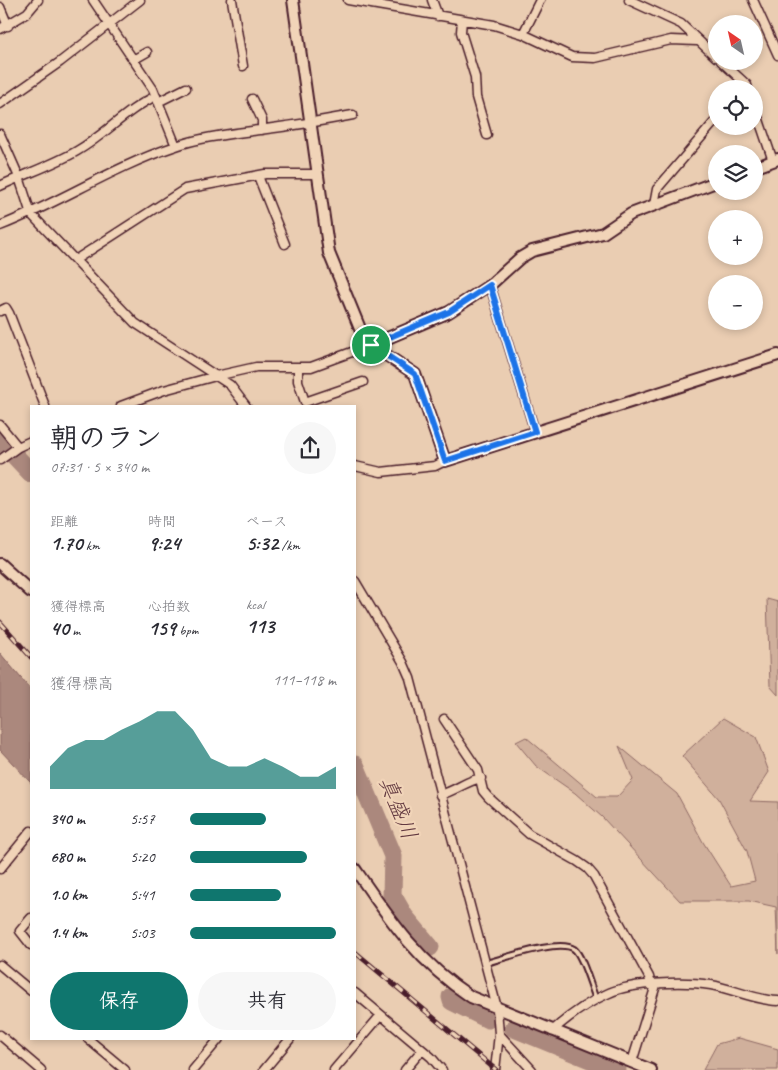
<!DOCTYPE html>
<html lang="ja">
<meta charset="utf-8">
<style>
body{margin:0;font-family:Caveat,"Klee One",sans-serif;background:#f7f7f7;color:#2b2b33;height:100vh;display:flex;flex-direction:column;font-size:19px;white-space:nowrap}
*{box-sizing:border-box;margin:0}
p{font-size:16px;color:#7c7c81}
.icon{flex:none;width:28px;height:28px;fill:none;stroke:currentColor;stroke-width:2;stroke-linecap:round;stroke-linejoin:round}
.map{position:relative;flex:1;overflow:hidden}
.drawer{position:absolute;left:30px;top:405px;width:326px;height:635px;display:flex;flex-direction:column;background:#fff;border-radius:0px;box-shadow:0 2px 8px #0003}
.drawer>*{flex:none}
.needle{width:32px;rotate:326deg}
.buttons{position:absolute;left:708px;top:15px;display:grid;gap:10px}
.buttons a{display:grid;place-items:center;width:55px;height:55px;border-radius:50%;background:#fff;box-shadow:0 2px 8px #0003;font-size:25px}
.pin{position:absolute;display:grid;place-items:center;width:42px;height:42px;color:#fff;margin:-21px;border:2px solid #fff;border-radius:50%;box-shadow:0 1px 5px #0007}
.round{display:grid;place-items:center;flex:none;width:52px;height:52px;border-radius:26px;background:#f7f7f7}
.headline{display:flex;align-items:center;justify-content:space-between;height:85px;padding:0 20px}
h1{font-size:28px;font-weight:700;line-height:38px}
.metrics{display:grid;grid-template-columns:repeat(3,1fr);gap:8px;height:85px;padding:5px 20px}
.metrics div{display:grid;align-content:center}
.metrics b{font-size:21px;font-weight:700}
.metrics small{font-size:14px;font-weight:400}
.metrics p{font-size:14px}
.chart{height:140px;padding:10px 20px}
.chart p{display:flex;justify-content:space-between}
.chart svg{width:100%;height:90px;margin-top:5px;fill:#0f766e;opacity:.7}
.button{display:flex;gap:10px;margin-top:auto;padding:10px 20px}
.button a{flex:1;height:58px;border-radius:30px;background:#0f766e;color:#fff;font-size:20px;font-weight:700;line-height:58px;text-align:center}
.button a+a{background:#f7f7f7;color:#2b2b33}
ul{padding:0 20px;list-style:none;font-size:16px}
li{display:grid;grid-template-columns:80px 60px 1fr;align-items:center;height:38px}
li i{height:12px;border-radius:6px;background:#0f766e}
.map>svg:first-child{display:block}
.green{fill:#d0b09c;stroke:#8d6864}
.water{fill:#ab887d;stroke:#845e5c}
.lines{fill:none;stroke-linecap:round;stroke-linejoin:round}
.river{stroke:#ab887d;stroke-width:19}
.service-casing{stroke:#4a1f2b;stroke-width:8}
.minor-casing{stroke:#4a1f2b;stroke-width:11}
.tertiary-casing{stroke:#4a1f2b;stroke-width:14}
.service{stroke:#f1d4b8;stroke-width:4}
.minor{stroke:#f1d4b8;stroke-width:8}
.tertiary{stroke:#f1d4b8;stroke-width:10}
.rail-casing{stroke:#4a1f2b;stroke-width:5}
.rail{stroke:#f1d4b8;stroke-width:3;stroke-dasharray:9;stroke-linecap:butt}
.route-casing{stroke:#fff;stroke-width:10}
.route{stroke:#1a73e8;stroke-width:6}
.labels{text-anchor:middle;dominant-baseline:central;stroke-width:4.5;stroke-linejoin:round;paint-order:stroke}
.water-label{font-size:22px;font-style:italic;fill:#623940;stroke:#f1d4b8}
</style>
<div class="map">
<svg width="778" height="1070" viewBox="0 0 778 1070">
<rect width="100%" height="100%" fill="#eacdb2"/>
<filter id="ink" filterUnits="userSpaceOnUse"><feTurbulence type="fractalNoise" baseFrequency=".02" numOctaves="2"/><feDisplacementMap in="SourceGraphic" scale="10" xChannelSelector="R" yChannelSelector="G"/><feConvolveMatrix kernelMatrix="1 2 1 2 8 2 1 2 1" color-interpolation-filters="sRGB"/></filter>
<g filter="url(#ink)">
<!-- green -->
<path class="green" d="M767,599L778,602V695L770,686Z
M723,718L756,737L769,772L750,801L778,802V954L776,907L749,901H680L602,817L575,793L536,766L516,742L526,737L597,797H617L633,780L619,746L677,794L703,842L731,886L755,881L747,851L719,799L682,756Z
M739,1038L778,1049V1070H703L717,1044Z"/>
<!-- water -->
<path class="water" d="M0,653L31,690V783L0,750Z"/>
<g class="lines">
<!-- river -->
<path class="river" d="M0,440L31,473
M355,765L393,856L392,895L404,916L430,947
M451,997L452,1001L488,1019
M514,1028L617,1070"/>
<defs>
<path id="service" d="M486,963C503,959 559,938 574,949C583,956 591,988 596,999"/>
<path id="minor" d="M93,0L153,89L176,146
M232,0L243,66
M348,0L494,25L523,34L572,57L595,58L671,40L697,41
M432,0L438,16
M629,0L681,24L716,57
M753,0L778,55
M0,7L8,26
M462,20L461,32L475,77L476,97L487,135
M0,29L27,13L38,0
M523,34L540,0
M133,60L147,52
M721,61L747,85L748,89
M252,99L262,120V130
M158,102L186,88
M0,104L60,62L140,0
M754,105L773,161
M0,134L19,177L31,214L135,323L230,385L246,406
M258,176L285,244
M0,186C25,174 53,165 77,151C105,135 126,110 156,96
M654,205L657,189L716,120
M0,226C59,203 113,167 173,147C201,137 231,134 259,130C291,126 322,121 353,115
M75,260L185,189L265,174H317
M490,285L535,432
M0,311L6,308L9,313L45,406
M298,367V381L305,402L363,382
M121,406L164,390L216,376L256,367H311L371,345
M0,425L18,447
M0,460L18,447L31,441
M355,466L381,472L435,466L445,461
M355,581L403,662L410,678L497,1008L499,1034L495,1070
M444,719L478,770L483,791L488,797L529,834L577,861L587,868L594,876L649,977L651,985
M440,795C455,791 466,781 481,778
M0,869L31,831
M31,918L20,931L31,945
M0,965L31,991
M355,993L431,1057L442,1070
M552,1031C569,1016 588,1002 609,993C633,982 685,981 711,985C733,989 755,1000 778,1001
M499,1034L532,1070
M0,1035L41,1070
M88,1039L125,1070
M632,1062L656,985
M193,1070L219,1039
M264,1070L290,1039
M334,1070L381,1015
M405,1070L422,1050"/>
<path id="tertiary" d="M293,0L329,253L365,341L415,374L445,461L778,355
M754,168L778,159
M371,345L449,312L490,285L520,258L532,251L603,233L631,214L716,182
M0,564L31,592
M355,869C390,920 418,962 471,997L651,1070"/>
</defs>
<!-- service casing -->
<use href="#service" class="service-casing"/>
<!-- minor casing -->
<use href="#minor" class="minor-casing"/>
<!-- tertiary casing -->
<use href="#tertiary" class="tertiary-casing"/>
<!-- service -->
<use href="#service" class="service"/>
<!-- minor -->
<use href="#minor" class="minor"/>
<!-- tertiary -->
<use href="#tertiary" class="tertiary"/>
<defs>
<path id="rail" d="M0,622L31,657
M355,952L496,1070"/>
</defs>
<!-- rail casing -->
<use href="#rail" class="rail-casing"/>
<!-- rail -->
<use href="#rail" class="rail"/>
</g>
</g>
<g class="lines" filter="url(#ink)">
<defs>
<path id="route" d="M490,285L535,432L445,461L415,374L371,345L449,312Z"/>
</defs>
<!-- route casing -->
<use href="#route" class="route-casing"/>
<!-- route -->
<use href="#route" class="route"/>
</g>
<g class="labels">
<!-- water labels -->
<g class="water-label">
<text transform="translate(398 808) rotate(68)">真盛川</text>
</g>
</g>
</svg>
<div class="buttons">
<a><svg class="needle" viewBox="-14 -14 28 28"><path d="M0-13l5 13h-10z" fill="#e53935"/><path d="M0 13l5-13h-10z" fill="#7c7c81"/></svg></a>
<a><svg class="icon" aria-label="locate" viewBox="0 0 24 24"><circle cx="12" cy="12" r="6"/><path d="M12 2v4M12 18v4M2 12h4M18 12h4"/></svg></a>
<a><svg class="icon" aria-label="layers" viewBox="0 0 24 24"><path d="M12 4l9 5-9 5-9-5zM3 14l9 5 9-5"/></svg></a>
<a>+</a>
<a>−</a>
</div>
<div class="pin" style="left:371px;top:345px;background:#1e9e55"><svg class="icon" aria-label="arrive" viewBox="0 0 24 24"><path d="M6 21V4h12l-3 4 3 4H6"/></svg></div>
<section class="drawer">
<div class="headline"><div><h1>朝のラン</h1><p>07:31 · 5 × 340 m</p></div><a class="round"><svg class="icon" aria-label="share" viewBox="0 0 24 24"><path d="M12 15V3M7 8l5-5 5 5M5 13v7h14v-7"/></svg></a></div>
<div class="metrics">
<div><p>距離</p><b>1.70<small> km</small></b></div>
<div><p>時間</p><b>9:24</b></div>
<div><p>ペース</p><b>5:32<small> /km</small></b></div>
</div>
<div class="metrics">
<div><p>獲得標高</p><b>40<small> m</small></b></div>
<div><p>心拍数</p><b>159<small> bpm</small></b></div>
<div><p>kcal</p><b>113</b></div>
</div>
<div class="chart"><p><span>獲得標高</span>111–118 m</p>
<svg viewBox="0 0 160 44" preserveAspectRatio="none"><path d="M0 44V33L10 24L20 20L30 20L40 15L50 11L60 6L70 6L80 15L90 29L100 33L110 33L120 29L130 33L140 38L150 38L160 33V44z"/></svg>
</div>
<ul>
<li><b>340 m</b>5:57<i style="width:52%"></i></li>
<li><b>680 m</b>5:20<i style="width:80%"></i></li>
<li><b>1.0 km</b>5:41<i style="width:62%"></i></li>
<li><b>1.4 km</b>5:03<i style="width:100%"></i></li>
</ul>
<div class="button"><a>保存</a><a>共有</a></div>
</section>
</div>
